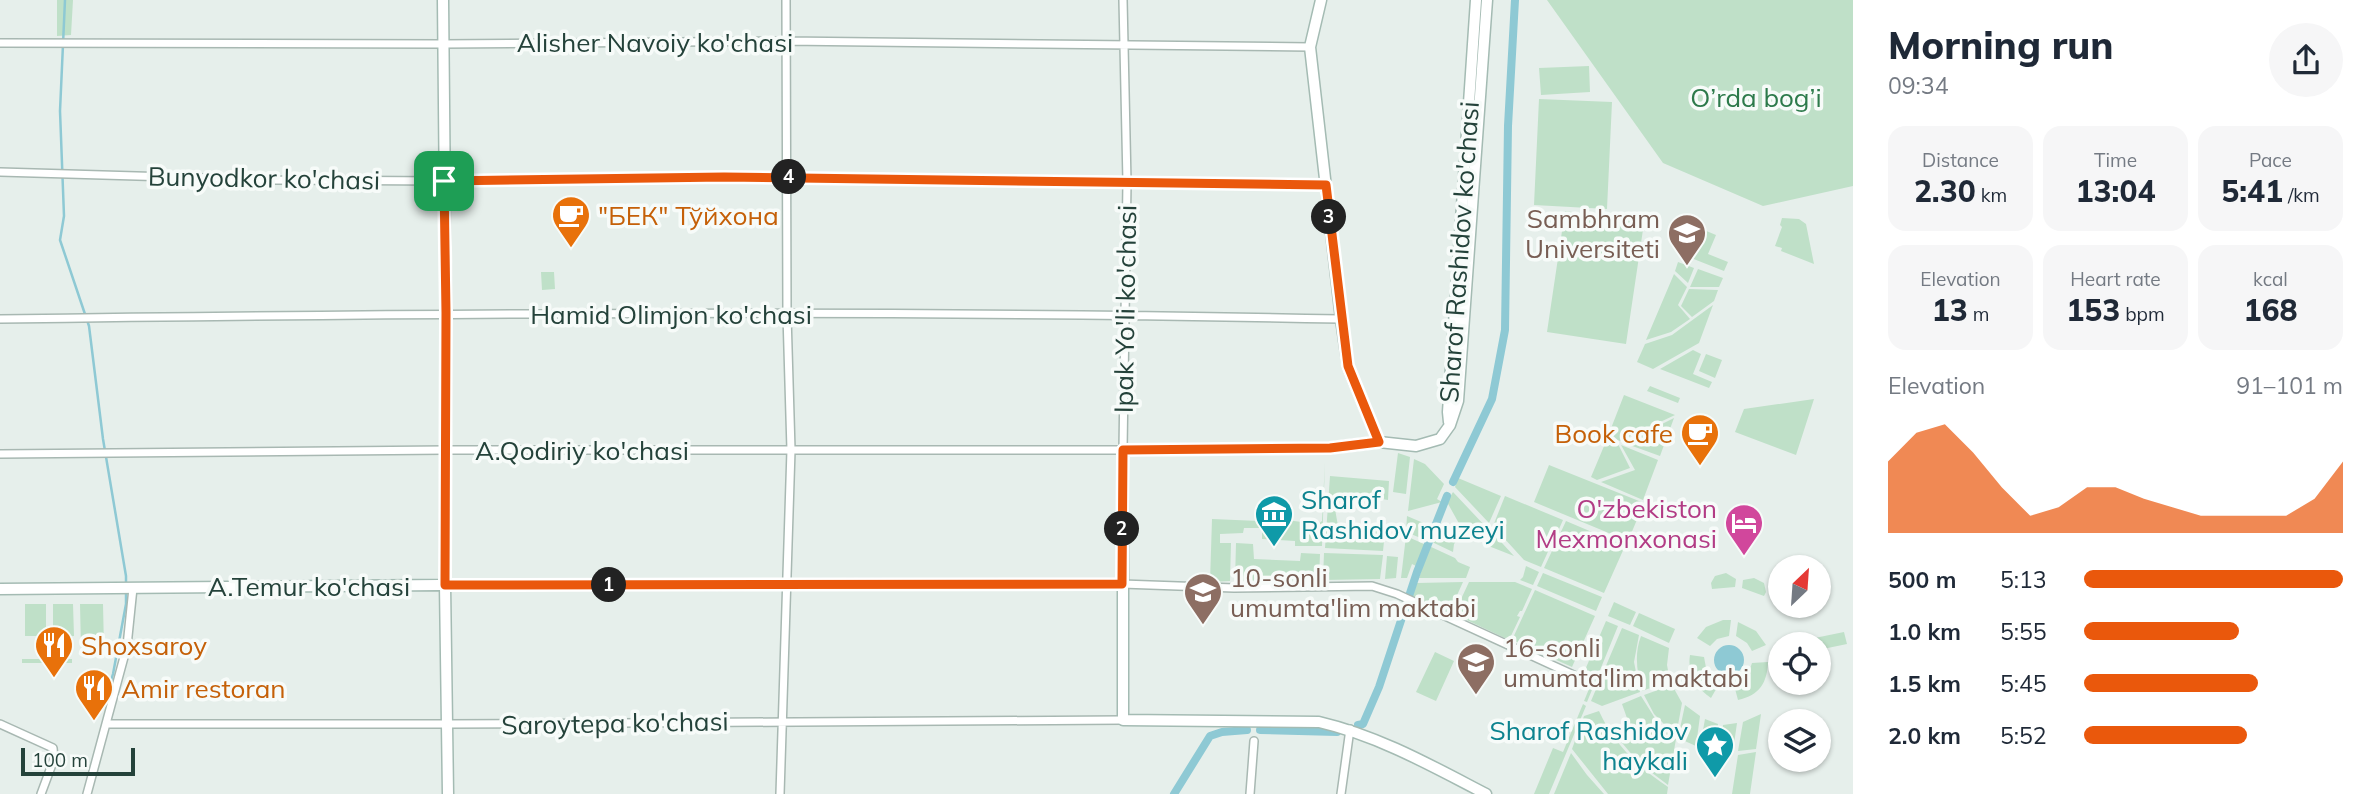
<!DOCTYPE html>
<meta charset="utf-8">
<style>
body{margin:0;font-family:Mulish,sans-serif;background:#f6f6f7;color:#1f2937;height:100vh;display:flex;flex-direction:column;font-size:26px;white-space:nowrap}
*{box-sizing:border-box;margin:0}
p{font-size:23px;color:#747a83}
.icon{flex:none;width:38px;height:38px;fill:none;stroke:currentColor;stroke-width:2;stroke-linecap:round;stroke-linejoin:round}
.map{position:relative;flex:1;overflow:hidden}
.details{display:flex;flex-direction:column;background:#fff;width:525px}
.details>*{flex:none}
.needle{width:46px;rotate:25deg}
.buttons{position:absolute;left:1768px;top:555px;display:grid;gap:14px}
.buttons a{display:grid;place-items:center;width:63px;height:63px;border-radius:50%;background:#fff;box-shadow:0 2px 5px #0004;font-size:35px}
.scale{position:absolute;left:21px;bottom:18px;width:114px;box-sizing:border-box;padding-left:7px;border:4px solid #24423a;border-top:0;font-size:19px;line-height:24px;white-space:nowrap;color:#24423a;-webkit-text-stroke:5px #f7fbf9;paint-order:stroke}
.pin{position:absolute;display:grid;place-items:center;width:60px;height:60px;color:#fff;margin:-30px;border-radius:14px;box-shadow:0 4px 10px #0006}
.km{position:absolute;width:35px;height:35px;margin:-18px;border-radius:50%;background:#222;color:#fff;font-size:19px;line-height:35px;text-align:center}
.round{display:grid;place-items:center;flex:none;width:74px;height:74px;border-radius:37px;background:#f6f6f7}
.headline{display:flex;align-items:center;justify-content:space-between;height:119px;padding:0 35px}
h1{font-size:38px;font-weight:800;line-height:52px}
.stats{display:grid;grid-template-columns:repeat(3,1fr);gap:10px;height:119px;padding:7px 35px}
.stats div{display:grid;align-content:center;border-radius:18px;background:#f6f6f7;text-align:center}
.stats b{font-size:30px;font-weight:800}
.stats small{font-size:19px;font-weight:400}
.stats p{font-size:19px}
.chart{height:196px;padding:14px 35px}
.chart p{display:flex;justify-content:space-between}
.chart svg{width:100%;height:126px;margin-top:7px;fill:#ea580c;opacity:.7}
ul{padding:0 35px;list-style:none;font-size:23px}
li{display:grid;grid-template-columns:112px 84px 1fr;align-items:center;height:52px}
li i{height:18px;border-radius:9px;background:#ea580c}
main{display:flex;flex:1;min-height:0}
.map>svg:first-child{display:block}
.green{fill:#bfe0c8}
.water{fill:#8ec9d4}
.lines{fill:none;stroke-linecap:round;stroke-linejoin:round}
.stream{stroke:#8ec9d4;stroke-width:2.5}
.canal{stroke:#8ec9d4;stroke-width:8}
.street-casing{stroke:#a8b8b2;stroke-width:10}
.secondary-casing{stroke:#a4bbb3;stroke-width:13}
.street{stroke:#fff;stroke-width:7}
.secondary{stroke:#fff;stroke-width:10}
.route-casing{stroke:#fff;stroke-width:14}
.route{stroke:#ea580c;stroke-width:9}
.labels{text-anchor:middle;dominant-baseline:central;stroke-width:7;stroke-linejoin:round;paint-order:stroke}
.street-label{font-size:26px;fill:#24423a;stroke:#f7fbf9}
.park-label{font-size:26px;fill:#2d7a4b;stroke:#f7fbf9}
.food-label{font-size:26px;fill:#c56008;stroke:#f7fbf9;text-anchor:start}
.education-label{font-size:26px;fill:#785e54;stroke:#f7fbf9;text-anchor:start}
.culture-label{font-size:26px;fill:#0d838f;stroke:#f7fbf9;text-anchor:start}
.hotel-label{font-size:26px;fill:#b23c85;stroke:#f7fbf9;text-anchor:end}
</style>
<main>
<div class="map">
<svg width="1853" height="794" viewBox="0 0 1853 794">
<rect width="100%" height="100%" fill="#e6efeb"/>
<!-- green -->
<path class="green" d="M57,0H73L71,35L57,36Z
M1547,0H1853V186L1763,206L1663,163Z
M1589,66L1590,92L1541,95L1539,68Z
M1539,99L1612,102L1607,209L1534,205Z
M1565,211L1644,223L1626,344L1547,332Z
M1782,218L1799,219L1806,224L1814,264L1781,251L1782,248L1775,246L1782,227L1780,225Z
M1692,225L1716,235L1708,254L1728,262L1724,271L1681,254Z
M1678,262L1694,268L1688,283L1675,271Z
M1698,269L1723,278L1719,287H1690Z
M541,272H554L555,289L542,290Z
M1674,274L1687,287L1678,305L1690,319L1671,332L1646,340Z
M1689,289L1718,290L1714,301L1692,317L1681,306Z
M1713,305L1699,343L1653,369L1637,362L1645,344L1672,335Z
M1693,350L1701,354L1693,374L1712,382L1709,388L1660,369Z
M1706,354L1722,360L1715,378L1699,371Z
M1650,386L1680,398L1678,403L1647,391Z
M1624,395L1675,415L1620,441L1608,436Z
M1814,399L1796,455L1735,432L1744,409Z
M1674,418L1660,456L1624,443Z
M1607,439L1618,444L1630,468L1597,480L1591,477Z
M1621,445L1658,460L1643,500L1601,482L1635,470Z
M1398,453L1410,457L1406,494L1393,492Z
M1414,459L1425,464L1444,484L1437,499L1442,502L1408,511Z
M1325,462L1322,546H1295V541L1262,539V528H1244L1243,533L1220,534V543H1231L1230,581L1210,582L1212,519L1259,521L1262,517L1318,524L1322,521Z
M1549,465L1644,503L1628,541L1534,502Z
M1330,476L1389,481L1388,500L1344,493L1335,509L1338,526L1385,532L1383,551L1325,548Z
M1458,478L1501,496L1489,523L1455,487Z
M1453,492L1487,528L1482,539L1471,534L1466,536L1447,502Z
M1505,496L1563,520L1555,538H1552L1549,543L1551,545L1541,567L1524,560L1493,526Z
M1407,516L1433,527L1428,541L1406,532Z
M1566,521L1625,546L1604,593L1544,568Z
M1437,528L1459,538L1454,544L1453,552L1432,542Z
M1491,531L1514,556L1486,545Z
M1406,536L1426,545L1418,567L1412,564L1407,578H1401Z
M1236,543L1253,544L1254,559L1300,561L1301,553L1320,554L1319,580L1235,581Z
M1429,546L1455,558L1458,562L1470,567L1466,578H1419Z
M1324,553L1383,555L1380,579L1323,580Z
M1387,556L1398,557L1396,578L1385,579Z
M1526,566L1539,572L1533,585L1520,580L1523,577Z
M1543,573L1602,597L1596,611L1537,586Z
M1726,573L1736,579L1735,587L1712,589L1711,583L1715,576Z
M1754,578L1764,583L1766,592L1764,596L1742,588L1743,580Z
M1463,582L1449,613L1412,597L1417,583Z
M1469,582H1515L1532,589L1522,611H1520L1517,616L1520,617L1509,640L1454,614Z
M1535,590L1595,616L1572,667L1512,640Z
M1614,602L1636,612L1630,625L1608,616Z
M25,604H46V636H25Z
M53,604H73L74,636L53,637Z
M80,604H103L104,648L81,649Z
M1639,613L1675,629L1669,643L1633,626Z
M1723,620H1731L1729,636L1717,639L1710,646L1697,638L1706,627Z
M1606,621L1618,626L1587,702L1584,701L1589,689L1579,684Z
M1738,622L1756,631L1766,645L1752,651L1747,643L1736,636Z
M1622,628L1639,635L1634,662L1640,692L1602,706L1591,701Z
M1844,632L1847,644L1818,650V644H1806L1805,640Z
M1641,636L1669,648L1667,665L1670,681L1642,691C1637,673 1634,654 1641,636Z
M40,648H60V659H72V663H22V659H40Z
M1435,652L1454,661L1436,701L1416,692Z
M1690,655L1704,657L1707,673L1719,684L1711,698C1696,688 1687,673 1690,655Z
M1768,662C1767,683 1760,695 1738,700L1734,685L1746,680L1752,663Z
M1672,685L1682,703L1676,736L1654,714L1644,695Z
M1641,696L1658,723L1676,739L1668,785L1639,763L1612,731L1621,728L1628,721L1622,704Z
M1583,704L1586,706L1549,794H1534L1553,748L1563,752Z
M1685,705L1700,716L1696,746L1678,738Z
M1599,711C1614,744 1638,767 1668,787L1667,794H1608L1572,749L1584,716Z
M1761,714L1756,749L1738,751L1743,722Z
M1705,719L1718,724L1714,750L1700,747Z
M1737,723L1733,751L1719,750L1723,725Z
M1756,752L1750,794H1732L1738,755Z
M1571,753L1587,775L1604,794H1554Z"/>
<!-- water -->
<path class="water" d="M1738,513L1759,518L1762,523L1759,529C1749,530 1735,531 1733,520Z
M1714 660a15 15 0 1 1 30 0a15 15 0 1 1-30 0Z"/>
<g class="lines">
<!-- stream -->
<path class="stream" d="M65,0L60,111L64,216L60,240L89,326L103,439L126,576V604L113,674L103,706"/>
<!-- canal -->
<path class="canal" d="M1453,482L1492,399L1505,330L1508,126L1515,0
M1358,725L1363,724L1379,687L1417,572L1447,496
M1260,730L1337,732
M1174,794L1210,736L1222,732L1247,730"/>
<defs>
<path id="street" d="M0,43L443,44L786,41L1310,47
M0,172L276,180L444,181L724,177L1326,185
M0,319C447,313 894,310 1341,319
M0,454L446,450H1123L1127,182L1123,0
M1122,584L1234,588L1372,586L1397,594L1578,677
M0,724L53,748L54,759L41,794
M107,724H447L1123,720
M87,794L127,646L133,588
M780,794L791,450L787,315L786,0
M1250,794L1254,741
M1341,794L1350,729"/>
<path id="secondary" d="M443,0L446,313L445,585L448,794
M1321,0L1310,47L1341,319L1348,367L1379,442
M1449,422L1448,412L1476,0
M0,589L439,585L1122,584
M1486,794C1432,766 1379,736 1319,722L1123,720V450L1330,448L1379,442L1416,446L1440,439L1450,425L1458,401L1487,0"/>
</defs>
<!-- street casing -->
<use href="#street" class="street-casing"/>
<!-- secondary casing -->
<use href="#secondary" class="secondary-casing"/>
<!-- street -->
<use href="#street" class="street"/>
<!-- secondary -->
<use href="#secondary" class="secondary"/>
</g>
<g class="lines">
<defs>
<path id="route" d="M724,177L1326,185L1348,366L1379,442L1330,448L1123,450L1122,584L445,585L446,313L444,181Z"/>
</defs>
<!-- route casing -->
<use href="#route" class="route-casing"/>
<!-- route -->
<use href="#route" class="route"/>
</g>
<!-- icons -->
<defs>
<symbol id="cafe-pin" viewBox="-11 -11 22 30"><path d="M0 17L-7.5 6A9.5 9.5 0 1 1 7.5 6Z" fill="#e8710a" stroke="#f7fbf9"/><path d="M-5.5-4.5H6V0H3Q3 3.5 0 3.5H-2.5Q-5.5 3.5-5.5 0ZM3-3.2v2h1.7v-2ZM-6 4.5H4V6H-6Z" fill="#fff"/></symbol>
<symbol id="university-pin" viewBox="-11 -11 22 30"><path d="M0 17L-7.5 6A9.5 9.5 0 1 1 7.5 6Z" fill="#8d6e63" stroke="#f7fbf9"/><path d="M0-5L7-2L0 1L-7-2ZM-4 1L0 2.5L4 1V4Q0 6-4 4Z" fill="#fff"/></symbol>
<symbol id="museum-pin" viewBox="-11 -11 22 30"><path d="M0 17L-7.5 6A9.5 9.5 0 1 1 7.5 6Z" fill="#0f9aa8" stroke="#f7fbf9"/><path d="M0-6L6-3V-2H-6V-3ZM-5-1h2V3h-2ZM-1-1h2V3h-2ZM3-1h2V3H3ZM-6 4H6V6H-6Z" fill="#fff"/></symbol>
<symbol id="hotel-pin" viewBox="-11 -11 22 30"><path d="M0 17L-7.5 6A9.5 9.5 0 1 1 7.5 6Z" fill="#d1479c" stroke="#f7fbf9"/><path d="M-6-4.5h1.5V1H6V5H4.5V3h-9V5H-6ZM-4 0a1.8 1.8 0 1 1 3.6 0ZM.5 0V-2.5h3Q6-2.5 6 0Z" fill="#fff"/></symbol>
<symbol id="school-pin" viewBox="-11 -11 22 30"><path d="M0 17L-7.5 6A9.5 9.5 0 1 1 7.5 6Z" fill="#8d6e63" stroke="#f7fbf9"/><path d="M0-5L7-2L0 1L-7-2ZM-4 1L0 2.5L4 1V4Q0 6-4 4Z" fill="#fff"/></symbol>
<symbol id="restaurant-pin" viewBox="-11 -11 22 30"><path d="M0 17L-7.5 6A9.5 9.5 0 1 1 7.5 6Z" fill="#e8710a" stroke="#f7fbf9"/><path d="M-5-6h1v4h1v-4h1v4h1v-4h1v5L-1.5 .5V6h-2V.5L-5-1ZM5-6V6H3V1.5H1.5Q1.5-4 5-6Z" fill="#fff"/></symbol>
<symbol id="sight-pin" viewBox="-11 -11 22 30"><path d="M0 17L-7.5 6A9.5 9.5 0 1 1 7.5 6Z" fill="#0f9aa8" stroke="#f7fbf9"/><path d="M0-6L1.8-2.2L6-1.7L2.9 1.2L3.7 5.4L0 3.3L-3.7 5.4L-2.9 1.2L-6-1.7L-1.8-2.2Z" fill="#fff"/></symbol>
</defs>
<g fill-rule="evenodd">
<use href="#cafe-pin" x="549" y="193" width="44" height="60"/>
<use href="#university-pin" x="1665" y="211" width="44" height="60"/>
<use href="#cafe-pin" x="1678" y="411" width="44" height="60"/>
<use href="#museum-pin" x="1252" y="492" width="44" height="60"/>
<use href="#hotel-pin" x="1722" y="501" width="44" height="60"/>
<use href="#school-pin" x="1181" y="570" width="44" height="60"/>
<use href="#restaurant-pin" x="32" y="623" width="44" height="60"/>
<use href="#school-pin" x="1454" y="640" width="44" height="60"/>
<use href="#restaurant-pin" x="72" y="666" width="44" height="60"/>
<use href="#sight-pin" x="1693" y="723" width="44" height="60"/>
</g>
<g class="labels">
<!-- street labels -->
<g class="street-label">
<text x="655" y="42">Alisher Navoiy ko'chasi</text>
<text transform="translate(264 178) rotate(1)">Bunyodkor ko'chasi</text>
<text transform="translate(1459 252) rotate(-86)">Sharof Rashidov ko'chasi</text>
<text transform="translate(1125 309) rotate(-89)">Ipak Yo'li ko'chasi</text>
<text x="671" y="314">Hamid Olimjon ko'chasi</text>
<text x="582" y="450">A.Qodiriy ko'chasi</text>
<text x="309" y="586">A.Temur ko'chasi</text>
<text transform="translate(615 723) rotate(-1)">Saroytepa ko'chasi</text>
</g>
<!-- park labels -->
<g class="park-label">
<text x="1756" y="97">O’rda bog’i</text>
</g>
<!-- food labels -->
<g class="food-label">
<text x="598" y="215">"БЕК" Тўйхона</text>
<text x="1673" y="433" text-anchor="end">Book cafe</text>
<text x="81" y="645">Shoxsaroy</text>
<text x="121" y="688">Amir restoran</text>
</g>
<!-- education labels -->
<g class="education-label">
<text x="1660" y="218" text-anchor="end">Sambhram<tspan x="1660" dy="30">Universiteti</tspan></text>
<text x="1230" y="577">10-sonli<tspan x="1230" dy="30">umumta'lim maktabi</tspan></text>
<text x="1503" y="647">16-sonli<tspan x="1503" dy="30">umumta'lim maktabi</tspan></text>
</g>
<!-- culture labels -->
<g class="culture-label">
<text x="1301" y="499">Sharof<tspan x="1301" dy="30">Rashidov muzeyi</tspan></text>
<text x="1688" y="730" text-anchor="end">Sharof Rashidov<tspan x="1688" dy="30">haykali</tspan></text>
</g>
<!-- hotel labels -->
<g class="hotel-label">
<text x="1717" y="508">O'zbekiston<tspan x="1717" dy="30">Mexmonxonasi</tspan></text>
</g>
</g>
</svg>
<div class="buttons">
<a><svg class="needle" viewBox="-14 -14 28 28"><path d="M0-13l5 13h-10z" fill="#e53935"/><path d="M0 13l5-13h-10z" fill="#747a83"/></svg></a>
<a><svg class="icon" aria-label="locate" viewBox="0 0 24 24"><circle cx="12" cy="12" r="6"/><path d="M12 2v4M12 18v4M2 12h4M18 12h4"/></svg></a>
<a><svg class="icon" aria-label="layers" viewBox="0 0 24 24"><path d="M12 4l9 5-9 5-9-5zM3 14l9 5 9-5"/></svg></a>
</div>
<div class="scale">100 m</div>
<div class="pin" style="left:444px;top:181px;background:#1e9e55"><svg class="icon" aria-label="arrive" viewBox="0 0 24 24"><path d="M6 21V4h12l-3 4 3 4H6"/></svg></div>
<b class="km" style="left:609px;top:585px">1</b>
<b class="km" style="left:1122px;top:529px">2</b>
<b class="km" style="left:1329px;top:217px">3</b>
<b class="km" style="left:789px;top:177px">4</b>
</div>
<section class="details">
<div class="headline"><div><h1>Morning run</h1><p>09:34</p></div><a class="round"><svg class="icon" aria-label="share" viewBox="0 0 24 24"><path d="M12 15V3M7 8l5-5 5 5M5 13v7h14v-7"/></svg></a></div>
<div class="stats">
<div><p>Distance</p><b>2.30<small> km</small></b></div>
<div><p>Time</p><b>13:04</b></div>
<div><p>Pace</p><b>5:41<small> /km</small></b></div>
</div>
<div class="stats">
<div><p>Elevation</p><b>13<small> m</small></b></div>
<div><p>Heart rate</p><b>153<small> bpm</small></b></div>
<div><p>kcal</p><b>168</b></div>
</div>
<div class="chart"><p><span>Elevation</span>91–101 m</p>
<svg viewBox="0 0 160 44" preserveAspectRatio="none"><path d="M0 44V19L10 9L20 6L30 16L40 28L50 38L60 35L70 28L80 28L90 32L100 35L110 38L120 38L130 38L140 38L150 32L160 19V44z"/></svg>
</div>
<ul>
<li><b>500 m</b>5:13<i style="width:100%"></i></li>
<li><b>1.0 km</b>5:55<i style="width:60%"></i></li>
<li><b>1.5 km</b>5:45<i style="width:67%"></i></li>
<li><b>2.0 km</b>5:52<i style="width:63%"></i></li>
</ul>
</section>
</main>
